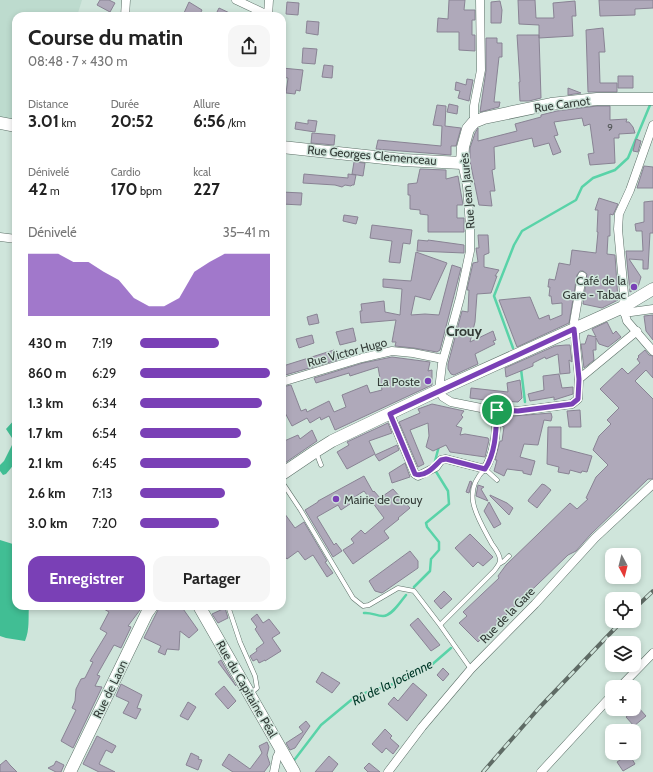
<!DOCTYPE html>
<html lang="fr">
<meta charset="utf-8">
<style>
body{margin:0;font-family:Cabin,sans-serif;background:#f6f6f6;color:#222;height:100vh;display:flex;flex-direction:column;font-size:15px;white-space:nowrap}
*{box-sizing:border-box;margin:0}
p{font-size:13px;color:#767676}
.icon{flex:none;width:22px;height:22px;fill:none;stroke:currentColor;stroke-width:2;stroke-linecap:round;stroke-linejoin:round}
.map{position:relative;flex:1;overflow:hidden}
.side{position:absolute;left:12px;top:12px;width:274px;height:598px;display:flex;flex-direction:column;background:#fff;border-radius:12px;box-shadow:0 2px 6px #0003}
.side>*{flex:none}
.needle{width:26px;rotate:173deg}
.controls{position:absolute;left:605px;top:548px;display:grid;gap:8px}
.controls a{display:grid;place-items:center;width:36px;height:36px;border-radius:8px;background:#fff;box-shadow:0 2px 6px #0003;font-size:20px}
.pin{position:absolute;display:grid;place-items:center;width:34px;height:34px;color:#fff;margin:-17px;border:2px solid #fff;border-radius:50%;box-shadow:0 1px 4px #0007}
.round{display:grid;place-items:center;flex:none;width:42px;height:42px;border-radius:12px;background:#f6f6f6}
.overview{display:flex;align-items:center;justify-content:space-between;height:68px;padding:0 16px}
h1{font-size:22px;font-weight:700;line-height:30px}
.stats{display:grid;grid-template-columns:repeat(3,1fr);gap:6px;height:68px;padding:4px 16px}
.stats div{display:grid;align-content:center}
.stats b{font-size:17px;font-weight:700}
.stats small{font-size:11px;font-weight:400}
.stats p{font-size:11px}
.chart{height:112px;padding:8px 16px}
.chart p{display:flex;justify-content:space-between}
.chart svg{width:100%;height:72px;margin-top:4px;fill:#7a40b6;opacity:.7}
.cta{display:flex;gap:8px;margin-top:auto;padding:8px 16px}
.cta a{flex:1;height:46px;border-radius:12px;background:#7a40b6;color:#fff;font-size:16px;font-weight:700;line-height:46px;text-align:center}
.cta a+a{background:#f6f6f6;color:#222}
ul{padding:0 16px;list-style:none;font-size:13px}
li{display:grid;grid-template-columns:64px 48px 1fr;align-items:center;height:30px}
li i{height:10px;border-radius:5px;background:#7a40b6}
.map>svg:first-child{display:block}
.built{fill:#bddbce}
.forest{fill:#41be94}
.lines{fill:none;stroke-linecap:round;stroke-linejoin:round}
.stream{stroke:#59d3a8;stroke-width:2.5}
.building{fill:#afa9ba;stroke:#898394}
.lane-casing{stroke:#5d7068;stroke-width:5}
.street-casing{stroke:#5d7068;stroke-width:9}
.secondary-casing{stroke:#5d7068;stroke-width:13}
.lane{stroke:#fff;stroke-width:4}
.street{stroke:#fff;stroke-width:8}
.secondary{stroke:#fff;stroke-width:12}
.rail-casing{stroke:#5f6b65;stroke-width:4}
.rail{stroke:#cfe5db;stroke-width:2.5;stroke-dasharray:8;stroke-linecap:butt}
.route-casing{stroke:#fff;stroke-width:8}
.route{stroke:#7a40b6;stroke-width:5}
.poi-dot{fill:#7a40b6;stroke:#cfe5db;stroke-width:1.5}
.labels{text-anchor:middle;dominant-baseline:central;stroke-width:3;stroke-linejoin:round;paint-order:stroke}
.number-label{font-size:10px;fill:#535758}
.street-label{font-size:12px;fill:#343c38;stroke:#cfe5db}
.poi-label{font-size:12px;fill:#343c38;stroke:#cfe5db;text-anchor:end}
.water-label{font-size:13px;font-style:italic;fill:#003928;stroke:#cfe5db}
.quarter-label{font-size:14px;font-weight:bold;fill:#343c38;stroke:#cfe5db}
</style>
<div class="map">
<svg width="653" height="772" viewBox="0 0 653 772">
<rect width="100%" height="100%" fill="#cfe5db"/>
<!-- built -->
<path class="built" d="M0,0H82L77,16H16V122L0,121Z"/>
<!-- forest -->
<path class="forest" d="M16,418V462L6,474L3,475L0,471V465L4,461L14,441L6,429Z
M0,540L16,545V606H29C28,618 30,629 25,641L6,638L0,636Z"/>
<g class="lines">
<!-- stream -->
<path class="stream" d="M513,348L494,296L514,245L522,231L576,200L582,187L593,178L615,170L628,158L650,105
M521,369L525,402
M434,465L439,446
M414,587L430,571L431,559L439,550V542L427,527L426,523L449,504L448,491L435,470
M364,613C371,612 376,616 383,616C392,616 401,601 406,595
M292,763L321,725L356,696L393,684L428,668L451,648"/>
</g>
<!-- building -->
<path class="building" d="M100,0H109L115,3L110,12L97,5Z
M449,0H465L464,10H475V20H472V35H475V51L459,50V32H437L438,18L448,19Z
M518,0H535L536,18H554L553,3L575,1L576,16H572L573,36L539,38V25L519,24Z
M599,0H653V8L635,9V15L600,16Z
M500,1L502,10L501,23H491V2Z
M189,2L202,10L199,16H190L184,13Z
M287,2L299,3L298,15L286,14Z
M219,8L236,16H215Z
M307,21L319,22L318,35L306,33Z
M603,28L605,52H599L600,83H617V92H588L586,30Z
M517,35H539L541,98L529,101H520L519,82H520Z
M486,38H497V43H502V57H499L494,102H500L499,107L480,112L486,71Z
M303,48L317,49L315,64L302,63Z
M324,65L333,66L332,78L322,77Z
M282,68L303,70L300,91L296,90L295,94L286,93L288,78L282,77Z
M618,76H633V88H618Z
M467,79L473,80L469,101L458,98L460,91L455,90L456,82L466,85Z
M568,88L581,93L568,95Z
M449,104L458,106L457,114L447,112Z
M437,105L446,106L445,126L461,128L456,146H451V155L376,149L378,140L441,146L442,126L433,125Z
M597,106H610V120L627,119L626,122H629L633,127L635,133L619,134V138H614L615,163L590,165L588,154L594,153L590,124L584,126L582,118L554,122L558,135L554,136L561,152L553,155L549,143L534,147L532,138L494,147L495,169L492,170L495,191H490L492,206L479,205L470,161V148L475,133L478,128V141L517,131L515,124L541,117V115L557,111Z
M308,120L317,121L315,132L295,129L296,122L308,124Z
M312,133L335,135L334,145L311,143Z
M636,139L641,141L638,152L633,151Z
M354,162L365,163L363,176L352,174Z
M644,166L653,167V188H637Z
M420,169L446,170V179L458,176L463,205H457V218H464V232H428V215L420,214V210L410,209V195H408V184L417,183Z
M304,174L348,178V174L356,175L354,185H352L351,186L345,185L342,187L335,185L303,183Z
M282,192L302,193L301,205L282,204Z
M599,198L618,204L613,215L610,214V236H608L607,254L615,255L618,300L602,308L583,304L587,274L583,271H580L577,275L569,323L517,347L499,300L530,297L539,319L549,315L550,320L562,315V303L552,304L551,296H549L550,287H548L549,279L555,280L559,263L570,265L572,250L596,253L598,232H597L598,210H595Z
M653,201V233H650L648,269H643V260L629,259L641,277L638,287L630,292L626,251H643L642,231H636L635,224L644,222V202Z
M344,215L358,217L356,224L343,221Z
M372,225L412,230L410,244L403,243L400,263L389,262L392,241L370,238Z
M478,235H488L489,253L484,255V267L499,270L495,276H497L491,293L477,294L475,322L470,342L493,331L496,340L493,341L495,344L475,354L478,364L454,375L451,374L448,369V364L462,311L468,312L469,290H467L473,263L478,262L476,248H479Z
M418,240L428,241V240L464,245V253L417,251Z
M416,252L447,263L430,300L415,296L411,315L425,314L439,315L452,265L461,268L440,350L437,352L414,348L395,346L396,342H392L396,320L361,323L360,311H362L361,304L384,301L385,312L400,315L402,289L383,287V279L411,281Z
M317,314L319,323L309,325L307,317Z
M653,315V340L646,331L644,316Z
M607,322L613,334L616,331L621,337L608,347L599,344L596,338V350H593L594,360L584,368L581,344H585L588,335L596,337L592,329Z
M353,328L356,341L340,345L336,332Z
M312,335L314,343L299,348L296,339Z
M566,345H570L572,362L569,360L570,373L560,374L558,354L546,359L545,357L533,363V366L506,377L505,368L555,346Z
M334,350L337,360L282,376V364L283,366Z
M645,350L649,355L653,356V378L646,370L635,381L653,399V479H648L591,534L576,551L568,555L478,642L459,623L467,616L463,612L499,578L498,576L506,565L570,503L577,509L588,499L586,498L596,477L608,465L593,450L599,436L611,424L607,420L619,408L600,389L622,368L628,374L640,363L637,359L639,357L638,356Z
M392,357L430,362L428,371L432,370V385L335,430L329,416L321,420L320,417L310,423L307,418L292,426L282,407V387L291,385L301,411L306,409L307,412L329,401L334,412L346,407L342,395L367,385L370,393L382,390L378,367L350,376L349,373L316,383L314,378L363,363Z
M559,374L562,388L573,387V394L554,400V397L530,401L528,394L544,390L543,376Z
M520,380L522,398L518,402L485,400L470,398L471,388L508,392L507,383Z
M432,404L464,411L461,415L463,417L456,426L462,428L460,435L465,434L488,438L489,440L485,457L450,452L446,445L433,451L426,447L429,436L428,423L410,430L424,464L418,467L399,422L420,413L418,409Z
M580,410L581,427H569L567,411Z
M551,413L552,417L551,421L544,420L538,445L524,444L520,457L535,461L531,475L523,473V471L507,469L504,476L494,471L497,460H495L500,441H502L504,427L502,426V417Z
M388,423L392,433L369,441L375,454L347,469L337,452L349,445L347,442Z
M548,427H561V448L592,456L587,472L582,471L581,473L570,470L569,474L558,472L559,467L547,464Z
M312,430L317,441L282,465V442L298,435L300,439Z
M397,445L399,450L379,461L375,455Z
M405,463L410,477L392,483L389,473Z
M364,476L373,492L374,491L380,498L393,489L410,508L398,518L399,519L384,531L389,538L353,564L343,550L354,543L351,539L361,530L365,534L384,518L364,491L348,501L350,504L341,510L338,505L317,517L334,545L336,543L342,551L333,557L305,510L318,502V501Z
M470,481L472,482L469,493L466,492Z
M542,484L545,485L551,490L537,508L528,501L529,499Z
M478,485L484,487L481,489L488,501L476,496Z
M490,495L507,503L513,508L509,515L490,496Z
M489,502L501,524L494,528L484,511Z
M282,510L295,528L304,522L327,561L325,562L333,573L327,577L313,555L305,560L298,551L287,559L282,553Z
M470,534L493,557L483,566L478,562L473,567L455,548Z
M410,551L418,561V568L382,593L375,591L369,581Z
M444,591L452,599L441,609L434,601Z
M99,606H143L128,626L131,627L121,648L114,645L97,675L100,676L95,686L102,687L73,748L61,741L76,710L72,708L75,701L76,689L81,679L85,678L93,662L90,661L107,633L100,629L109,612Z
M160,606H181L198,630L189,638L180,631L179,650L167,649L165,655L158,652L161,646L144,638Z
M225,608L228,618L218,623L212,614Z
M257,614L263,623L269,619L280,633L272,638L281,651L265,661V660L259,663L257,659L253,661L250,656L257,651L256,649L264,643L255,629L257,627L251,619Z
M418,618L440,645L431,651L410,625Z
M221,660L236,686L218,662Z
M443,668L449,674L443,681L437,675Z
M322,672L340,683L332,693L316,682Z
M413,683L427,695L407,721L388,704L394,697L398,701Z
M121,684L142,695L137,708L141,709L136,719L123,713L129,702L116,696Z
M224,686L236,701L228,709L215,694Z
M188,702L196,707L188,720L180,716Z
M638,707L646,716L634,726L626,717Z
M306,721L310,726L295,748L290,750L286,743L303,732L299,727Z
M385,729L392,736L390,738L399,746L393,754L386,748L382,753L372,744Z
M97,736L116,746L112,753L106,750L99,764L115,772H99L83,764Z
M267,742L269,747L267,755L270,764L264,772H233L222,765L229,754L250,769L262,753L259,746Z
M191,753L199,757L198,759L202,760L198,770L186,765Z
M629,754L635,764L623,771L617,762Z
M329,756L338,764L332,772H315Z
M6,760L10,765L17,772H0V765Z
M56,761L64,765L61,772H56L48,768L54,765Z
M369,763L380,772H368L364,768Z"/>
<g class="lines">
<defs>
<path id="lane" d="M316,452L321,465
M282,482L300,509L353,598L363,606L369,605L398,588L414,591L440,625L471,669
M499,564L504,561L509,556
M228,606L240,642L255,676L257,688L251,693
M440,625L494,571C497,567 500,564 500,560C500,555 495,548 492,544C478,518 460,493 485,469L497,480"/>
<path id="street" d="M236,0L268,15
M125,16L126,0
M268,16L269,0
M474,122V106L481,70L480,0
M653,125L630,190L619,214L618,229L624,294L623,307L627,321L653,351
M462,163L467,186L470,226V251L460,298L442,364L439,390L441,394L443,397L451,402L481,408L497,410L518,411L572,404L578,399L579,379L637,331
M0,237L16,239
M624,313L653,309
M579,379L574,322L582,276
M282,382L362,358L392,351L413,353L443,359
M390,414L415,474L418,476L436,467L441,460L446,459L485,469C496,451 496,430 497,410
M620,687L653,653
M274,772L277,757L281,749
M388,772L422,727L471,669L535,604L595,538L653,484
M541,772L612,695"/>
<path id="secondary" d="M0,123L16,126
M282,147L403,160L462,163L463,147L468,129L474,122L484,118L551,104L597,99H653
M282,474L316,451L332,441L439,390L623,307L653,289
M199,606L294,772
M70,772L147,613L152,606"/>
</defs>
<!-- lane casing -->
<use href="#lane" class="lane-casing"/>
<!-- street casing -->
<use href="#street" class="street-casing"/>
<!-- secondary casing -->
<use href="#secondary" class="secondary-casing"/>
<!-- lane -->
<use href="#lane" class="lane"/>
<!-- street -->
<use href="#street" class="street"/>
<!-- secondary -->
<use href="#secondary" class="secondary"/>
<defs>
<path id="rail" d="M634,609L653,591
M483,772L539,708L622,621"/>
</defs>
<!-- rail casing -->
<use href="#rail" class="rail-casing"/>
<!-- rail -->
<use href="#rail" class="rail"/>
</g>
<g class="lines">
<defs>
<path id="route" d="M574,329L579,379L578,399L572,404L518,411L497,410C496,430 496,452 485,469L446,459L441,460C435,466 425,478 415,474L390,414Z"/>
</defs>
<!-- route casing -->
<use href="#route" class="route-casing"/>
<!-- route -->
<use href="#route" class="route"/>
</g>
<!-- markers -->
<g class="poi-dot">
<circle cx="634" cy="287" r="4"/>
<circle cx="428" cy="381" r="4"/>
<circle cx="336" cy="499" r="4"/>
</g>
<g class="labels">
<!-- number labels -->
<g class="number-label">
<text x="610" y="127">9</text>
</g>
<!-- street labels -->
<g class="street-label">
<text transform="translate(562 104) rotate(-8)">Rue Carnot</text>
<text transform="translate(372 155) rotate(5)">Rue Georges Clemenceau</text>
<text transform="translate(467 191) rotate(-95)">Rue Jean Jaurès</text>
<text transform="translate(347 352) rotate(-15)">Rue Victor Hugo</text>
<text transform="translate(507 615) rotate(-46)">Rue de la Gare</text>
<text transform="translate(110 689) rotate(-64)">Rue de Laon</text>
<text transform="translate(247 689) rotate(60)">Rue du Capitaine Péal</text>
</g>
<!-- poi labels -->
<g class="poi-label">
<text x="626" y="280">Café de la<tspan x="626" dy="14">Gare - Tabac</tspan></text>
<text x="420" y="381">La Poste</text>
<text x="344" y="499" text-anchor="start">Mairie de Crouy</text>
</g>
<!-- water labels -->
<g class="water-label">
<text transform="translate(392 682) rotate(-26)">Rû de la Jocienne</text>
</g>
<!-- quarter labels -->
<g class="quarter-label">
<text x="464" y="331">Crouy</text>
</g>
</g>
</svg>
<div class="controls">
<a><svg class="needle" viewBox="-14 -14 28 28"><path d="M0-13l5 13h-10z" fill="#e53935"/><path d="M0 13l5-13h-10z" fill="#767676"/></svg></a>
<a><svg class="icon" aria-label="locate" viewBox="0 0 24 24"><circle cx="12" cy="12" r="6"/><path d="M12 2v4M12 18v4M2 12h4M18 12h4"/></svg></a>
<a><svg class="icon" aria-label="layers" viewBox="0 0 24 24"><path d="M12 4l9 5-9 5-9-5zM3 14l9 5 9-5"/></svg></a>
<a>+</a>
<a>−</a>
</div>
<div class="pin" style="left:497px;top:410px;background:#1e9e55"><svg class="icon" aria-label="arrive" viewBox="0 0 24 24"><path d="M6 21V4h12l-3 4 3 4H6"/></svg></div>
<section class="side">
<div class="overview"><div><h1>Course du matin</h1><p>08:48 · 7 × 430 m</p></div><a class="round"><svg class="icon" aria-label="share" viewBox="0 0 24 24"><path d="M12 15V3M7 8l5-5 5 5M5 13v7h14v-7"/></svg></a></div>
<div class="stats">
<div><p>Distance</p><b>3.01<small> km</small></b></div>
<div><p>Durée</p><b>20:52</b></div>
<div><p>Allure</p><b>6:56<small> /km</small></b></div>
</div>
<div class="stats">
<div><p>Dénivelé</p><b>42<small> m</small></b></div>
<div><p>Cardio</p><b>170<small> bpm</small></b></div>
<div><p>kcal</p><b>227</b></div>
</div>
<div class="chart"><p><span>Dénivelé</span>35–41 m</p>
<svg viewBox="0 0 160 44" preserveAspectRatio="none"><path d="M0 44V6L10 6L20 6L30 11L40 11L50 17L60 22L70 33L80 38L90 38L100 33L110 17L120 11L130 6L140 6L150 6L160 6V44z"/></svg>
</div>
<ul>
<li><b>430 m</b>7:19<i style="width:61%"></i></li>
<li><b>860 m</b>6:29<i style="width:100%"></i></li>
<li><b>1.3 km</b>6:34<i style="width:94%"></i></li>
<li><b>1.7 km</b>6:54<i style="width:78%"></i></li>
<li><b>2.1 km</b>6:45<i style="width:85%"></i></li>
<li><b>2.6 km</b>7:13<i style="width:65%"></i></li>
<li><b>3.0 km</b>7:20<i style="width:61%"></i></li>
</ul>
<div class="cta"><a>Enregistrer</a><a>Partager</a></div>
</section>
</div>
